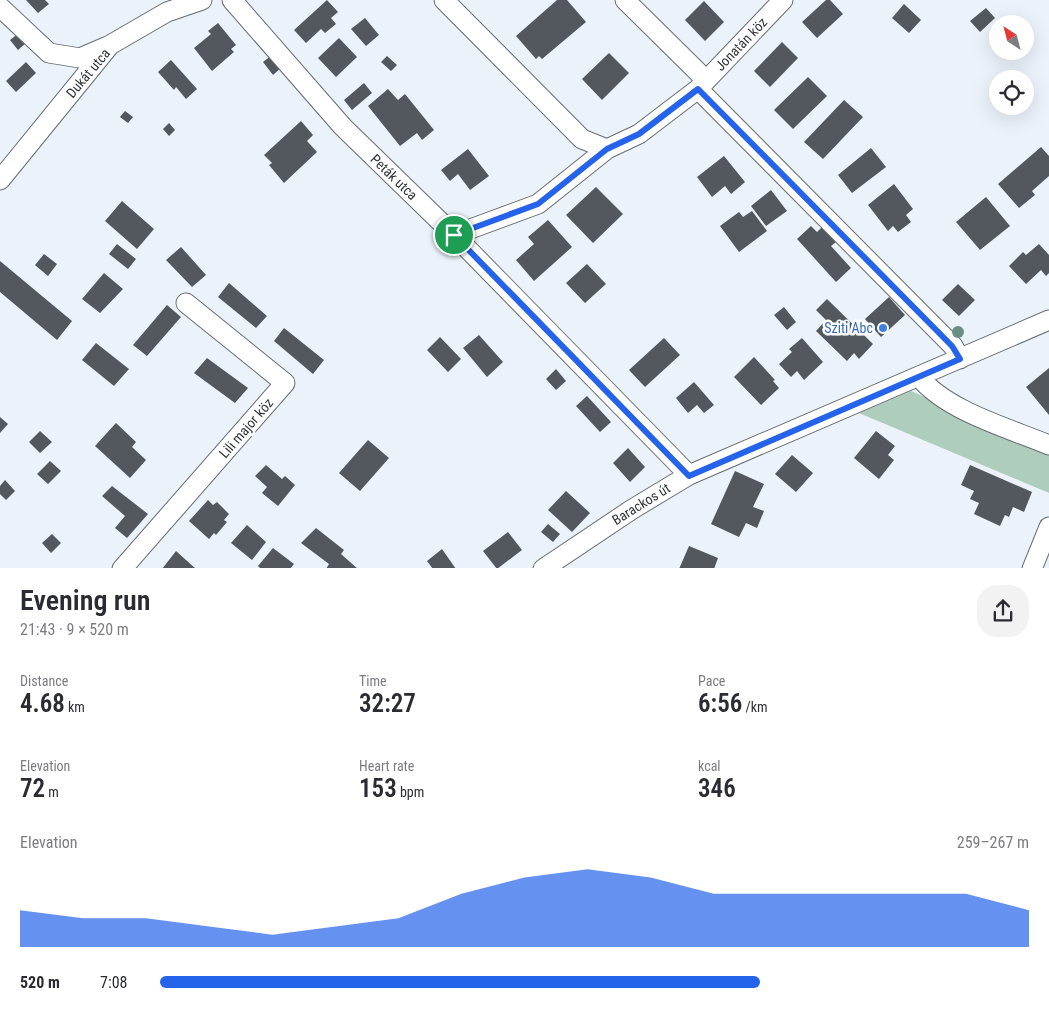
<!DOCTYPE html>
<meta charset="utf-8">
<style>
body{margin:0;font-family:"Roboto Condensed",sans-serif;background:#f2f2f3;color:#2b2b33;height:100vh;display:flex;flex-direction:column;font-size:19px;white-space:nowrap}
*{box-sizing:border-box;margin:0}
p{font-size:16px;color:#7c7c81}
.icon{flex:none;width:28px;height:28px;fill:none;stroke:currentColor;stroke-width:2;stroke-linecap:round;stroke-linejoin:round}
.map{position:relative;height:568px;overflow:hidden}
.side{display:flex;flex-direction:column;background:#fff;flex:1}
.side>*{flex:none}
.needle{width:32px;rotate:324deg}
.tools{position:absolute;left:989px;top:15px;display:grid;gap:10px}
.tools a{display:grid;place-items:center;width:45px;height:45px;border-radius:50%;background:#fff;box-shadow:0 5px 20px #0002;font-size:25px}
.pin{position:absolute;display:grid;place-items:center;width:42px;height:42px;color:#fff;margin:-21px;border:2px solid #fff;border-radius:50%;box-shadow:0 1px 5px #0007}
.round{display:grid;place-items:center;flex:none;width:52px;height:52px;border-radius:20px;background:#f2f2f3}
.headline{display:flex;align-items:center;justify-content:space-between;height:85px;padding:0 20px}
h1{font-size:28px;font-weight:600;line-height:38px}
.metrics{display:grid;grid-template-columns:repeat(3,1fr);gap:8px;height:85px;padding:5px 20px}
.metrics div{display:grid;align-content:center}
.metrics b{font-size:25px;font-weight:600}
.metrics small{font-size:14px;font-weight:400}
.metrics p{font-size:14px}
.chart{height:140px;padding:10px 20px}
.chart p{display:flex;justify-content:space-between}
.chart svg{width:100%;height:90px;margin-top:5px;fill:#2563eb;opacity:.7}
ul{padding:0 20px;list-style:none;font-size:16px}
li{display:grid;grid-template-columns:80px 60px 1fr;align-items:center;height:38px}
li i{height:12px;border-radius:6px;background:#2563eb}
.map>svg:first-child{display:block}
.green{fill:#aecdbc}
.building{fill:#52585e}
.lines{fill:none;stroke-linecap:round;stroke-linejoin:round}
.street-casing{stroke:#676d73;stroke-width:21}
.street{stroke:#fff;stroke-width:19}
.tree{fill:#6a8d84}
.route-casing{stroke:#fff;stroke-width:10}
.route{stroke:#2563eb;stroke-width:6}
.shop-dot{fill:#3f7fe0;stroke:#fefefe;stroke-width:2}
.labels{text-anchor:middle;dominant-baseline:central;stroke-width:5;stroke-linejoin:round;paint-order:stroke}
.street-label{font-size:14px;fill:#323537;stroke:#fefefe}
.shop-label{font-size:14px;fill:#366cbe;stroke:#fefefe;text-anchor:end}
</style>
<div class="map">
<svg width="1049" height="569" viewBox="0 0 1049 569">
<rect width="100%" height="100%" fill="#ebf2f9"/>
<!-- green -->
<path class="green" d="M911,391L1049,452V493L859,413Z"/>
<!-- building -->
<path class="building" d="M26,0H45L49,4L38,13Z
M327,0L338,12L331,18L336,24L325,33L321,29L306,43L294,30Z
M557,0H567L586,22L542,59L539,56L536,59L516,36Z
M826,0H830L843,14L817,38L802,22Z
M704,1L724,22L705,41L685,20Z
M904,4L921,20L909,33L892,18Z
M986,8L995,18L980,32L970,21Z
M365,18L379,35L366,46L351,29Z
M218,23L236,45L231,49L234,52L212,71L194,48L211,34L208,31Z
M19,33L26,43L18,50L10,40Z
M339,38L357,57L336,77L318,58Z
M782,42L798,58L770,87L754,71Z
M609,53L629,73L602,100L582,79Z
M272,55L282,67L273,75L263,62Z
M387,56L397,65L391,71L381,62Z
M171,60L197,89L186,99L176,87L174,90L158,72Z
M26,62L36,73L16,92L6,81Z
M808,77L827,96L793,129L774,110Z
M364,83L372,93L352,110L344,100Z
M388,89L398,100L405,94L434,130L422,140L417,133L400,146L368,106Z
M844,100L863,117L823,159L804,142Z
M125,111L133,117L128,123L120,117Z
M301,121L313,135L307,141L317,152L284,183L269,165L272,163L264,155Z
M169,123L175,130L169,136L163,129Z
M1041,147L1049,156V176L1032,191L1035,195L1019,208L998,184Z
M871,148L886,167L852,193L838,175Z
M468,149L489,176L470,190L458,174L450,181L441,170Z
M724,156L745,182L731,194L725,186L712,197L697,177Z
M894,184L913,209L906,215L911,222L898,232L893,226L888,231L868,205Z
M596,187L623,214L593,243L566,215Z
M771,190L787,211L766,226L751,206Z
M986,197L1010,226L980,250L956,222Z
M122,201L154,229L137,249L105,221Z
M752,211L767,231L739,252L720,226L739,212L743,217Z
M548,220L572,247L534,281L516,260L534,244L528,237Z
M811,226L817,232L822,227L836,242L831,246L851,268L836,282L797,239Z
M117,244L136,259L128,269L109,254Z
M1039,244L1049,255V273L1046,276L1041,270L1026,284L1009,266L1023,252L1026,255Z
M181,247L206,275L192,287L166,260Z
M44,254L57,264L48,276L35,265Z
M0,261L72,321L57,340L0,292Z
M587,264L606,284L585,303L566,283Z
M104,273L123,289L100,313L82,299Z
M229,283L267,316L256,328L218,297Z
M958,284L975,300L959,316L942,300Z
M889,297L905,315L881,337L865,319Z
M827,299L873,344L859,359L854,353L847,361L816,331L826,320L816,310Z
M167,305L181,317L147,356L133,345Z
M784,307L796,322L787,330L774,315Z
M284,328L324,360L313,374L274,341Z
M479,335L503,362L487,377L463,348Z
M440,337L461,359L448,372L427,350Z
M664,338L680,355L645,387L629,370Z
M802,338L823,362L804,380L797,371L791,377L779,364L792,352L789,349Z
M96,343L129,369L114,386L82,360Z
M754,357L775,380L773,381L779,388L761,405L734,377Z
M207,358L248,388L235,403L194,373Z
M1049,368V415L1026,387Z
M556,369L566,381L556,390L546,379Z
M694,382L714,405L704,413L697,405L688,413L676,398Z
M587,396L611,422L600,432L576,406Z
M0,417L8,424L0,433Z
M116,423L136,442L132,447L146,460L130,478L95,446Z
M40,431L52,442L40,453L29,442Z
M876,431L895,446L888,455L894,460L879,479L854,458Z
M368,440L389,458L360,491L339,473Z
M628,448L645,467L630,482L613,463Z
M792,455L813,473L796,492L775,474Z
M50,461L61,471L48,484L37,474Z
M266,465L282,479L285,476L295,485L278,506L262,493L267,487L255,476Z
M970,465L1032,492L1024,512L1013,507L1009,517L1005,515L1000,526L974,514L979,503L970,499L974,491L961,485Z
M735,471L764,484L753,507L764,511L757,528L746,523L739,537L711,524Z
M5,480L15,491L6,500L0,494V486Z
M112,486L148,514L127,538L115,528L125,516L102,496Z
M566,491L590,513L572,532L548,510Z
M208,500L213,505L217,502L229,514L224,520L227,522L216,535L214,533L209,539L189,521Z
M548,524L560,534L553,542L541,532Z
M247,525L266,542L252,560L231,543Z
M316,528L344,550L341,554L358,569H326L329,564L301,543Z
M508,532L522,550L497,569L483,551Z
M52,534L61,543L51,553L42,543Z
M689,546L718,558L714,569H679Z
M273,548L294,564L290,569H261L258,566Z
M442,549L456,569H433L427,561Z
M176,551L196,569H162Z"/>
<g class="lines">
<defs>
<path id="street" d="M232,0L343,127L454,235L689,475
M444,0L582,139L607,149
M625,0L706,80
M0,7L49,53L80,58L108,46
M698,89L953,346L960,359
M0,180L110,45L167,12L202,0
M454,235L538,204L607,149L639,134L698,89L783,0
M919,377C947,411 1008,428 1049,445
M122,569L285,383L186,303
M543,569L631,510L689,475L1049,320
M1032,569L1049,527"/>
</defs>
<!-- street casing -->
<use href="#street" class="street-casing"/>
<!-- street -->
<use href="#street" class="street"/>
</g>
<!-- trees -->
<circle class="tree" cx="958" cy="332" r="6"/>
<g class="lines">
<defs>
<path id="route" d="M698,89L952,346L960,359L689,476L454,235L538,204L607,149L639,134Z"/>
</defs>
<!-- route casing -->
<use href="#route" class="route-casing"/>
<!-- route -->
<use href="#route" class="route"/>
</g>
<!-- markers -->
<circle class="shop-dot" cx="883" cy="328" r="5"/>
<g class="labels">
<!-- street labels -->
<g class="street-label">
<text transform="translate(741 44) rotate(-46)">Jonatán köz</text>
<text transform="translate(88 73) rotate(-50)">Dukát utca</text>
<text transform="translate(394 177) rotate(44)">Peták utca</text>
<text transform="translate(246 428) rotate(-49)">Lili major köz</text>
<text transform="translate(641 504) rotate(-32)">Barackos út</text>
</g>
<!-- shop labels -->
<g class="shop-label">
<text x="873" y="328">Sziti Abc</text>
</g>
</g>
</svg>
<div class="tools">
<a><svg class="needle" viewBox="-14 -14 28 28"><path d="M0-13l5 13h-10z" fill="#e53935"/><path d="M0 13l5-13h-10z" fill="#7c7c81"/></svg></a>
<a><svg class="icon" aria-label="locate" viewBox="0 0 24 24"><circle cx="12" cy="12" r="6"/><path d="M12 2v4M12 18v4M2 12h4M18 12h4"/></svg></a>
</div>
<div class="pin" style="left:454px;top:235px;background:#1e9e55"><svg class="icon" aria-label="arrive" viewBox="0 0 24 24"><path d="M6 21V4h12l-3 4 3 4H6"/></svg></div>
</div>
<section class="side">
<div class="headline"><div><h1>Evening run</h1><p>21:43 · 9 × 520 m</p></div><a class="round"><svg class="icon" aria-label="share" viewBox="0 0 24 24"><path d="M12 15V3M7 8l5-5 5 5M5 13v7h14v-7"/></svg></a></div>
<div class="metrics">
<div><p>Distance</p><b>4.68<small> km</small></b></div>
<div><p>Time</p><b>32:27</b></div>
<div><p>Pace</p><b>6:56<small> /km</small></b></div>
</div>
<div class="metrics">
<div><p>Elevation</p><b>72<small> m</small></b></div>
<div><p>Heart rate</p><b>153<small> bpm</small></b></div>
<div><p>kcal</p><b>346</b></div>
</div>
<div class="chart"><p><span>Elevation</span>259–267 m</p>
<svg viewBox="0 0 160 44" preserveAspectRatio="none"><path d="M0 44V26L10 30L20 30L30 34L40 38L50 34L60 30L70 18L80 10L90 6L100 10L110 18L120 18L130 18L140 18L150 18L160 26V44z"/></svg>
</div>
<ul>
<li><b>520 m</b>7:08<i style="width:69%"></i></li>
</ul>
</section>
